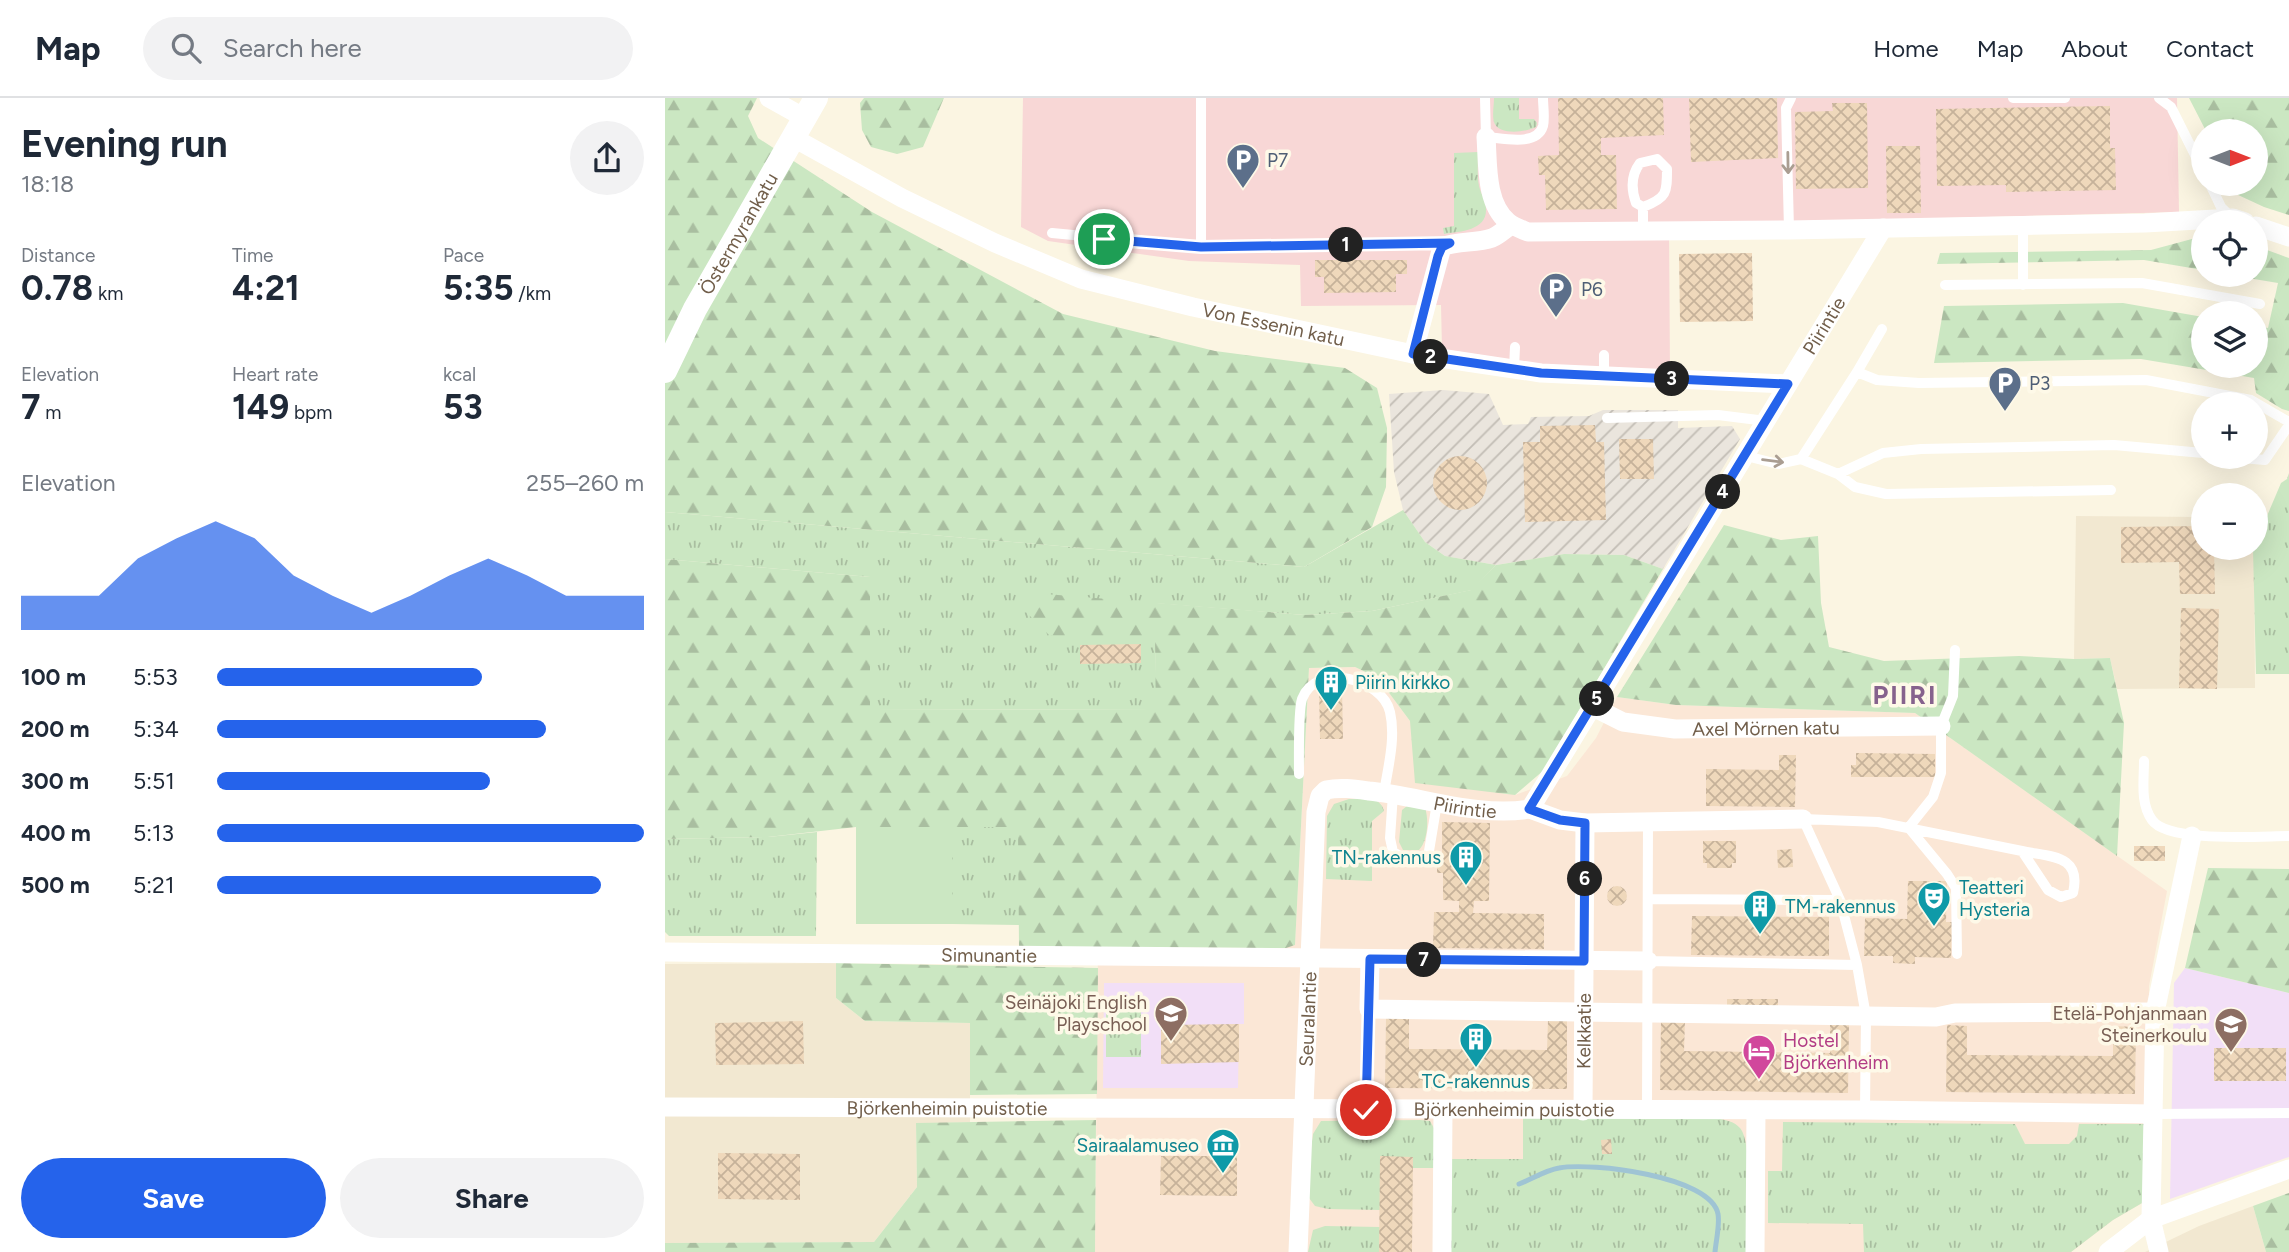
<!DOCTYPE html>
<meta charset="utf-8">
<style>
body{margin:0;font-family:Figtree,sans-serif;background:#f2f2f3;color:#1f2937;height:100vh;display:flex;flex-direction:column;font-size:26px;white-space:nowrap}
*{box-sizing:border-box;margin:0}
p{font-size:23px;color:#747a83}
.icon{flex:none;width:38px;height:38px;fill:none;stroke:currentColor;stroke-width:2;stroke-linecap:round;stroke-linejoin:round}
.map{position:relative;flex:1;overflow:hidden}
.details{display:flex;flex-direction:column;background:#fff;width:665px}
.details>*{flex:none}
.needle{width:46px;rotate:90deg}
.tools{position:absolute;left:1526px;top:21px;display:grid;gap:14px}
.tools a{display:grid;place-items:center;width:77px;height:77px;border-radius:50%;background:#fff;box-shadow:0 7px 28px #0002;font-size:35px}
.pin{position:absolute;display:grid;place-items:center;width:60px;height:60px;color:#fff;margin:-30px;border:4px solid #fff;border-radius:50%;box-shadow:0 2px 7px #0007}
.km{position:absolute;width:35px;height:35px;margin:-18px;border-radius:50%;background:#222;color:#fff;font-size:19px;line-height:35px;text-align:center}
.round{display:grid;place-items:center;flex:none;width:74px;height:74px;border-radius:37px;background:#f2f2f3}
.overview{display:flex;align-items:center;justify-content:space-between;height:119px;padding:0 21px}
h1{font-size:38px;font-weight:700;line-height:52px}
.metrics{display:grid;grid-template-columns:repeat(3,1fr);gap:10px;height:119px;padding:7px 21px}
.metrics div{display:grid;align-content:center}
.metrics b{font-size:35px;font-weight:700}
.metrics small{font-size:19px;font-weight:400}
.metrics p{font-size:19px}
.chart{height:196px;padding:14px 21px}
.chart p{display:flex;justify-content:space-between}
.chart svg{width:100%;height:126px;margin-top:7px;fill:#2563eb;opacity:.7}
.cta{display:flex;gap:14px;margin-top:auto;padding:14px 21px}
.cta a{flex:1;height:80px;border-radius:42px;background:#2563eb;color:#fff;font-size:28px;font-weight:700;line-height:80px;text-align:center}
.cta a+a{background:#f2f2f3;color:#1f2937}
ul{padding:0 21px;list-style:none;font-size:23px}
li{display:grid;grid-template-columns:112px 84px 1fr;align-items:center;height:52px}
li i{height:18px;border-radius:9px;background:#2563eb}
header{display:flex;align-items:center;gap:42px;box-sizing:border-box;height:98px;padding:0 35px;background:#fff;border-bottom:2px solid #e0e1e3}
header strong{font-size:33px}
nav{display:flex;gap:38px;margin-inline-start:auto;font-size:24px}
.search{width:490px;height:63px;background:#f2f2f3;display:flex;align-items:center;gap:18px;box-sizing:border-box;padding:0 24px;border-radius:38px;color:#747a83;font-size:26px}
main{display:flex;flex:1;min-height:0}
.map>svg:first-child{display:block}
.residential{fill:#f2e8d1}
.commercial{fill:#fbe7d6}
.industrial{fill:url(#industrial-furrows)}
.education{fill:#f2dff7}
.medical{fill:#f8d7d6}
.grass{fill:url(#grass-tufts)}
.forest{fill:url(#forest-firs)}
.pitch{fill:#cbe7c2}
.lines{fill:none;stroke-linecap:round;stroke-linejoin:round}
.stream{stroke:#9fc4d4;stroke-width:5}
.building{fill:url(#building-cross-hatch)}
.service{stroke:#fff;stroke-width:10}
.minor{stroke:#fff;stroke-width:19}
.tertiary{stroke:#fff;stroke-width:24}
.oneway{stroke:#aa9e92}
.route-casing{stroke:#fff;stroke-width:14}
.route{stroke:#2563eb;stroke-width:9}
.labels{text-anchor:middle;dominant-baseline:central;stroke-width:7;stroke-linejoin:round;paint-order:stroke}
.service-label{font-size:19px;fill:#4e5e75;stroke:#fef9e8;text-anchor:start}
.street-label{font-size:19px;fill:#715e4a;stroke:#fef9e8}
.culture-label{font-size:19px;fill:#0d838f;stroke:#fef9e8;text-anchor:start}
.education-label{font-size:19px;fill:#785e54;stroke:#fef9e8;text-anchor:end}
.hotel-label{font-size:19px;fill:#b23c85;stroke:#fef9e8;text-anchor:start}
.district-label{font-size:26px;font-weight:bold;letter-spacing:2px;fill:#86628d;stroke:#fef9e8}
</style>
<header>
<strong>Map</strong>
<div class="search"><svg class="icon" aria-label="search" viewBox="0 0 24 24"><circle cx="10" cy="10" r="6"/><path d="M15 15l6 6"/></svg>Search here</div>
<nav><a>Home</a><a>Map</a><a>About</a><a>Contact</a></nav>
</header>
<main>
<section class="details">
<div class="overview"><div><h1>Evening run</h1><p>18:18</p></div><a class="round"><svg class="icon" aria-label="share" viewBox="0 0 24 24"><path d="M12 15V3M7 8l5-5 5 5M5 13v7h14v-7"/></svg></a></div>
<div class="metrics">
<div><p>Distance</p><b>0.78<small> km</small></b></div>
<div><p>Time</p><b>4:21</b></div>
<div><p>Pace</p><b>5:35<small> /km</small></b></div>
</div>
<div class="metrics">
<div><p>Elevation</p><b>7<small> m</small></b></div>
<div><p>Heart rate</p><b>149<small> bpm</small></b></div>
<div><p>kcal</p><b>53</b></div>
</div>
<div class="chart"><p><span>Elevation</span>255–260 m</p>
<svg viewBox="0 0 160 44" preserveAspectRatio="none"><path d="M0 44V32L10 32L20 32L30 19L40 12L50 6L60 12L70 25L80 32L90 38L100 32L110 25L120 19L130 25L140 32L150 32L160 32V44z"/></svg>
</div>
<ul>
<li><b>100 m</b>5:53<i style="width:62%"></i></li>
<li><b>200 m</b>5:34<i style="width:77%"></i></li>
<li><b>300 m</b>5:51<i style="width:64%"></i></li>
<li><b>400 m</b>5:13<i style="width:100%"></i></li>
<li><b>500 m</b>5:21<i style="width:90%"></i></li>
</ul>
<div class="cta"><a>Save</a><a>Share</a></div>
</section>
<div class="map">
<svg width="1624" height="1154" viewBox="0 0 1624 1154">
<defs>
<pattern id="industrial-furrows" width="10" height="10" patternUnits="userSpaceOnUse" patternTransform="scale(1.75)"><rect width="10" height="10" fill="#eae5dd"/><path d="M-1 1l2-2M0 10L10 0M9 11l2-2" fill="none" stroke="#c2bdb5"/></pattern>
<pattern id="grass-tufts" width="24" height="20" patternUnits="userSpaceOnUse" patternTransform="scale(1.75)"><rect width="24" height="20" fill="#cbe7c2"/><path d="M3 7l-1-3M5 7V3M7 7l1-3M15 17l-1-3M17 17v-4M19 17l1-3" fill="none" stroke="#a9bea0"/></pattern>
<pattern id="forest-firs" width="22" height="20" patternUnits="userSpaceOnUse" patternTransform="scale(1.75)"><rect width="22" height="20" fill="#cbe7c2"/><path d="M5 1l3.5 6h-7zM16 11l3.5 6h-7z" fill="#a9bea0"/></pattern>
<pattern id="building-cross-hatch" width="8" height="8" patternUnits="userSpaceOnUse" patternTransform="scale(1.75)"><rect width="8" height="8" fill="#efd8bb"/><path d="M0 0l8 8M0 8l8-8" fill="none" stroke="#c6b29a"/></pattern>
</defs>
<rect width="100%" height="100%" fill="#fbf5e2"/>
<!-- residential -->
<path class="residential" d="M1411,418L1538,419V450H1589L1590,590L1452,591L1445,560L1409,561Z
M171,865V900L200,923L305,925V1024L251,1026L252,1089L209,1144L0,1145V866Z
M1588,1108L1601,1154H1480L1534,1128Z"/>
<!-- commercial -->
<path class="commercial" d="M690,569L713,580L745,623L850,697L902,678L931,640L952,599L1011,607L1250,615L1502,793L1484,888V1101L1448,1122L1406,1154H430L433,851L630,847L644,570Z"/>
<!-- industrial -->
<path class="industrial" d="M778,292L824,296L838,327L863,326L866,319L924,318L938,312H1013V330L1067,328L1075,341L998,471L959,457L899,456L831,467L780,458L760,444L738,412L729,374L724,296Z"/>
<!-- education -->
<path class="education" d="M1520,870L1624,895V1059L1505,1101L1509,885Z
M439,885H579V926H574L573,990H438Z"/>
<!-- medical -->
<path class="medical" d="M358,0H1512L1514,114L1004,127L1005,276L886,268L777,251L776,207L636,208L635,167L524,163L383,143L356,129Z"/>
<!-- grass -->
<path class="grass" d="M829,0H854V21H869L872,25L871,29C862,34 833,38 829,24C827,17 829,7 829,0Z
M813,54C813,65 812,78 814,88C815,94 819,99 820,104C827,132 798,133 779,136L778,130L789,128V55Z
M1624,375V576H1591L1588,451L1616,385L1622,381Z
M738,412L760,444L780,458L831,467L807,492L707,513L640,517L488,505L408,542L490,541L492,611L204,612L205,479L0,461V414L639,469Z
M684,701C697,701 715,697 719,713L707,723V783L661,781L662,718L669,706Z
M742,708L760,710C764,721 763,743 754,752H738L734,744L737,712Z
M287,729H354V827L287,826Z
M152,734L151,838H4L0,834V741L103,739Z
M441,901H476V959H441Z
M858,1018L1051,1020C1060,1022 1069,1023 1075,1030C1089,1046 1082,1130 1082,1154H785L786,1061H858Z
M755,1022L765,1023L770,1032L769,1070H748L747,1059H715V1112L663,1111L650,1108L644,1100L645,1058L648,1036L656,1023Z
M1118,1024L1350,1026L1360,1046H1404L1412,1038L1414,1026H1485L1484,1101L1448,1122L1406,1154H1199L1198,1126L1103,1125V1073H1117Z
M660,1128L715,1129L714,1154H643L648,1132Z"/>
<!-- forest -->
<path class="forest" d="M0,0H92L83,18L93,40L207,114L398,216L550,253L680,270L712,290L722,330L721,389L707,429L639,469L0,414Z
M199,0H279L258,49L232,56L206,49L197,32L195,5Z
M1524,0H1624V117L1599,109L1571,96L1566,86H1591V33H1541Z
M1538,138V172L1479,162L1272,166L1275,155L1486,152Z
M1591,148L1624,160V313L1617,311L1591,295L1589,280L1476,261L1269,265L1279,208L1458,205L1538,219V268H1591V228L1603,230L1613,185L1565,177H1591Z
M1059,427L1116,442L1153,438L1156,505L1164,549L1219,563L1354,558L1409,561L1445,560L1459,625L1452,758L1250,615L1011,607L952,599Z
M899,456L959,457L998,471L879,672L850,697L750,685L745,623L713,580L690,569L644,570L630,847L621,850L354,849L353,729H191L103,739L0,741V461L205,479V612L491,611L490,542H408L384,537L358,511L368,495L640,517L707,513L806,492L831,467Z
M1543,770L1624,771V895L1520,870Z
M171,865L433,870L432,996L305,997V925L200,923L171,900Z
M431,1022L430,1154H0V1145L209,1144L252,1089L251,1025Z
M1624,1095V1154H1601L1588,1108Z"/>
<!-- pitch -->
<path class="pitch" d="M191,729H287V826H191Z"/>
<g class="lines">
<!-- stream -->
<path class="stream" d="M854,1086C867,1081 881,1072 894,1070C926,1064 1046,1078 1053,1116C1055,1127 1051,1142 1050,1154"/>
</g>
<!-- building -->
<path class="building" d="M893,0H998L999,37L936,40V57H951L952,111L881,112L880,77H874L873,58L894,57Z
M1024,0H1112L1113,60L1026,64Z
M1167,5H1202L1203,90L1131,91L1130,14L1168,13Z
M1445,8V50H1450L1451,92L1341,94V87L1272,88L1271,11Z
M1221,48H1255L1256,115H1222Z
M1087,155L1088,223L1015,224L1014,156Z
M650,162H742V176H731V194L659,195V179H650Z
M930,327L931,344H939L941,422L860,424L858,344H875V328Z
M954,341H988L989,381H955Z
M768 385a27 27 0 1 1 54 0a27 27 0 1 1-54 0Z
M1538,428V450H1549L1550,496H1515L1514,464L1456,465V429Z
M1516,510L1554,511L1552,591L1514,590Z
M476,546V565L415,566V547Z
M654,588H677L678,641H655Z
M1191,655L1270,656V679H1186V667H1191Z
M1114,657H1131L1130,709L1041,708V671L1114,672Z
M777,724L825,725L824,803H809L808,815L879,816V851L768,850L769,814H794V803L778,802V775H772V754H777Z
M1038,743H1071V765H1067V770H1042V765H1038Z
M1469,748H1500V763H1469Z
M1127,751L1128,769L1113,770L1112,752Z
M1243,783H1282L1281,824H1287L1286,860L1250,859V866L1228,865V858H1199L1200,820L1242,821Z
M942 798a10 10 0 1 1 20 0a10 10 0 1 1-20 0Z
M1027,818L1164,819V858L1026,857Z
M1062,901H1113V911H1062Z
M721,920L744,921V951L882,952L883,922H902V991L720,990Z
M138,923L139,966L51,967L50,925Z
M996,923H1020L1019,953L1165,955V925L1184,926L1183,995L995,992Z
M574,926V964L496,966V927Z
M1282,927L1302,928V957L1448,958V928L1471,929L1470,996L1281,994Z
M1549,950H1621V983H1549Z
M946,1041L947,1056H937L936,1042Z
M53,1055L135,1056V1102L53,1101Z
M496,1058H572V1098L495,1097Z
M715,1058L748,1059L747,1154H714Z"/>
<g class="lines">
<!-- service -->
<path class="service" d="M536,0V149L781,145
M820,0L821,39C837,40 872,49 878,28C880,20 878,8 878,0
M1348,0H1400
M1494,0L1506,9L1538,73
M992,61L1002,71C1002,95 1002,100 978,109L971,105C966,91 966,77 975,65Z
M1545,86L1556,109L1567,120
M978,109V134
M1124,132L1121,10L1126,0
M387,135L536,149
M1280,187L1477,185L1595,206
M1358,187V127
M939,257V278
M849,271L850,249
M1192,274L1212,282L1254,285L1481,282L1586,302L1624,324
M942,320L1053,317L1101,323
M1081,355L1089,360L1113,366L1136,361L1173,376L1218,355L1256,351L1449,347L1538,355
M1564,359L1600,362L1624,327
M1136,361L1192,274L1217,231
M1173,376L1190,389L1221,396L1446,392
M1479,663C1479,683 1475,705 1487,722C1503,745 1595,738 1624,738
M634,676C634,661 633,613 637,601C651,563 718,581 725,614C731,640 723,669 719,695
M728,696L725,740L728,754C739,761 750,764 763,759L772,705
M1244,729L1268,699L1276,675V628L1288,598L1290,552
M1244,730L1282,776L1291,790L1292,856
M983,801L1175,802
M983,863L1192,867
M701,1012L704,911
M982,1012L983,723
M1200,1012L1201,918L1192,867L1175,802L1138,721L1213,724L1357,753L1383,792L1396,799L1408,795C1417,756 1385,759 1357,753
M1489,1016L1624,1015"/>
<!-- minor -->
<g class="minor">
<path d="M104,0L138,19"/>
<path id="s1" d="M127,39L237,100L330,145L416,181L528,209L748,256L876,275L1123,286"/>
<path d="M821,39C823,65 820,105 843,124C849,129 856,131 863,134L1124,132L1480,125L1568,120L1580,124"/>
<path d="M1591,128L1624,139"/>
<path d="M748,256L777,149C793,142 811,146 827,140C834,137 840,131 846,127"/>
<path id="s2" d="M928,609L958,624L1010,631L1276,628"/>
<path d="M865,711L895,722L920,725L1138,721"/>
<path id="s3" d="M0,854L983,863"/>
<path d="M705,861L704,911L1271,919L1290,915L1490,914"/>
<path id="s4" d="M0,1009L1200,1012L1489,1016"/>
<path id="s5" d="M918,1013L920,725"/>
<path id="s6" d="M633,1154L651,714L655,698L661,692C675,689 689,691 704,693C755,698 813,720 865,711L1218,130"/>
<path d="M777,1154L778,1012"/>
<path d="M1090,1154L1091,1012"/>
<path d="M1443,1154L1486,1121L1624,1071"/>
<path d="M1494,1154L1486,1121L1490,914L1527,738"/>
</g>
<!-- tertiary -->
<path class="tertiary" id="s7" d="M0,273L30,211L151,0"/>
</g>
<!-- one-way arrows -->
<defs><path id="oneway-shaft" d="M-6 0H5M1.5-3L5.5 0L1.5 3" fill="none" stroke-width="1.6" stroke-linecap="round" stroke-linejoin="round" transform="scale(1.75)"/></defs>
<g class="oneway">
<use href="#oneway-shaft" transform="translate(1123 65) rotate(89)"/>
<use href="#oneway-shaft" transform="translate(1108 363) rotate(7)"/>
</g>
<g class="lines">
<defs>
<path id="route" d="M439,141L536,149L785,145L777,149L773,158L748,256L876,275L1123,286L864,711L895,722L920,725L919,863L705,861L701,1012"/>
</defs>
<!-- route casing -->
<use href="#route" class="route-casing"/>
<!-- route -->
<use href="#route" class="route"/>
</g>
<!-- icons -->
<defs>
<symbol id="parking-pin" viewBox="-11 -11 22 30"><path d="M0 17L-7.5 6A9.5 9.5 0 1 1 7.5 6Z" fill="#5c6f8a" stroke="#fef9e8"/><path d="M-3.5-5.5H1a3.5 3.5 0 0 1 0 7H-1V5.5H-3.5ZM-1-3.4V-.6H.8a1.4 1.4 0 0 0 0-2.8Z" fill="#fff"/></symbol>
<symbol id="building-pin" viewBox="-11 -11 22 30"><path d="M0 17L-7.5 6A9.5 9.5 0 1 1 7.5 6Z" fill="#0f9aa8" stroke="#fef9e8"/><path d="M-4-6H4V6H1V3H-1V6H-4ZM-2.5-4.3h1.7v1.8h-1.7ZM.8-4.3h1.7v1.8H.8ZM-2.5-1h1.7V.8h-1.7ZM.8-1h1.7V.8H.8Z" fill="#fff"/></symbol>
<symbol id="theatre-pin" viewBox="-11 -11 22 30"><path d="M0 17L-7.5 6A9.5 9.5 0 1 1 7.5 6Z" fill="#0f9aa8" stroke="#fef9e8"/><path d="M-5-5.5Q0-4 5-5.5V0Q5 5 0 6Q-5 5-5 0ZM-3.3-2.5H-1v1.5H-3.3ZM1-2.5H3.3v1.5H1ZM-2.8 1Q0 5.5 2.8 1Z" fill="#fff"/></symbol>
<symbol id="school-pin" viewBox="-11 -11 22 30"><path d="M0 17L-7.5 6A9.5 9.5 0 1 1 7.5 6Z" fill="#8d6e63" stroke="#fef9e8"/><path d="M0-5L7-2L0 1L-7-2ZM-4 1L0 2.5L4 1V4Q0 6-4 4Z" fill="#fff"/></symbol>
<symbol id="hotel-pin" viewBox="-11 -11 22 30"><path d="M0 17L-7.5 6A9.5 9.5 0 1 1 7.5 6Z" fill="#d1479c" stroke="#fef9e8"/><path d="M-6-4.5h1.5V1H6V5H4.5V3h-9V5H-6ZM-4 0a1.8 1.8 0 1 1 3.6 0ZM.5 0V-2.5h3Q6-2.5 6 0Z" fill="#fff"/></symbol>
<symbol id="museum-pin" viewBox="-11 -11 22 30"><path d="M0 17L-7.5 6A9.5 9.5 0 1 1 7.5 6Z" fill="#0f9aa8" stroke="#fef9e8"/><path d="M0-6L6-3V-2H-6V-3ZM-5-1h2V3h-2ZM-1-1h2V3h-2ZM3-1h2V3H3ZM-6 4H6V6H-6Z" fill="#fff"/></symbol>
</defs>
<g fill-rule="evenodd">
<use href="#parking-pin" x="559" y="43" width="38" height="52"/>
<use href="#parking-pin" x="872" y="172" width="38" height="52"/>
<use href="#parking-pin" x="1321" y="266" width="38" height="52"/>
<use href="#building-pin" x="647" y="565" width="38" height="52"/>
<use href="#building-pin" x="782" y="740" width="38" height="52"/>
<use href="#theatre-pin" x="1250" y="781" width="38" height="52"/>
<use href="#building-pin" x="1076" y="789" width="38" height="52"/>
<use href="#school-pin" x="487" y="896" width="38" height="52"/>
<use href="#school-pin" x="1547" y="907" width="38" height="52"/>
<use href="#building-pin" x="792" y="922" width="38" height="52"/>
<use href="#hotel-pin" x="1075" y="934" width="38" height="52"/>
<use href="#museum-pin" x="539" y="1028" width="38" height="52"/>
</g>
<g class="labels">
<!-- service labels -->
<g class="service-label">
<text x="602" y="62">P7</text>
<text x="916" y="191">P6</text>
<text x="1364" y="285">P3</text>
</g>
<!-- street labels -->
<g class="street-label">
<text stroke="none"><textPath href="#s7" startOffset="156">Östermyrankatu</textPath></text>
<text stroke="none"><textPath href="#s1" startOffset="520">Von Essenin katu</textPath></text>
<text stroke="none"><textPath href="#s6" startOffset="1237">Piirintie</textPath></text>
<text stroke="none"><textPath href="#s2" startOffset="177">Axel Mörnen katu</textPath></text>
<text stroke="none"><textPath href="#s6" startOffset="606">Piirintie</textPath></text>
<text stroke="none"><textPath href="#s3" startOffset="324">Simunantie</textPath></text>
<text stroke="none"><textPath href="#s6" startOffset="233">Seuralantie</textPath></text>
<text stroke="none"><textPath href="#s5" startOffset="80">Kelkkatie</textPath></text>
<text stroke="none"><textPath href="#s4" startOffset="282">Björkenheimin puistotie</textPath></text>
<text stroke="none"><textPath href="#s4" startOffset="849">Björkenheimin puistotie</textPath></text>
</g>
<!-- culture labels -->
<g class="culture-label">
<text x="690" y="584">Piirin kirkko</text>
<text x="776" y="759" text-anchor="end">TN-rakennus</text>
<text x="1294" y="789">Teatteri<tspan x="1294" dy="22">Hysteria</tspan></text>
<text x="1120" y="808">TM-rakennus</text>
<text x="811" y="983" text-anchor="middle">TC-rakennus</text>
<text x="534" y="1047" text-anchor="end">Sairaalamuseo</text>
</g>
<!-- education labels -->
<g class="education-label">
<text x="482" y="904">Seinäjoki English<tspan x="482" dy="22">Playschool</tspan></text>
<text x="1542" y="915">Etelä-Pohjanmaan<tspan x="1542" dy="22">Steinerkoulu</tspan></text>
</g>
<!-- hotel labels -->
<g class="hotel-label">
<text x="1118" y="942">Hostel<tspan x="1118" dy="22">Björkenheim</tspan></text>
</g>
<!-- district labels -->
<g class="district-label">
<text x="1240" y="597">PIIRI</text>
</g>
</g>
</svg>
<div class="tools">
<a><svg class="needle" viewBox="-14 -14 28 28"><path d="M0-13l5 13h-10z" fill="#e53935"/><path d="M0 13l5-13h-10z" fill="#747a83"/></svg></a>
<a><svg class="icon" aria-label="locate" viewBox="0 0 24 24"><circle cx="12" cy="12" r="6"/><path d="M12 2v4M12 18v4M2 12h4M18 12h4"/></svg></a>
<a><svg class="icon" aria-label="layers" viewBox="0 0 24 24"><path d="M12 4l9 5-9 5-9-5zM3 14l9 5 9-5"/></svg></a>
<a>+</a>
<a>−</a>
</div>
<div class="pin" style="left:439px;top:141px;background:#1e9e55"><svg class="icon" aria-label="arrive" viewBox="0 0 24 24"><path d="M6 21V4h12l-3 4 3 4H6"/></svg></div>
<div class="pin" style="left:701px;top:1012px;background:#d93025"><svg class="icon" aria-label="check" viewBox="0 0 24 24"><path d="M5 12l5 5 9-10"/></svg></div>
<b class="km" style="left:681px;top:147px">1</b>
<b class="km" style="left:766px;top:259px">2</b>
<b class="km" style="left:1007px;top:281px">3</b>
<b class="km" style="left:1058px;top:394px">4</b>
<b class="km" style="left:932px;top:601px">5</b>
<b class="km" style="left:920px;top:781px">6</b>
<b class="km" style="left:759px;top:862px">7</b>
</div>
</main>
